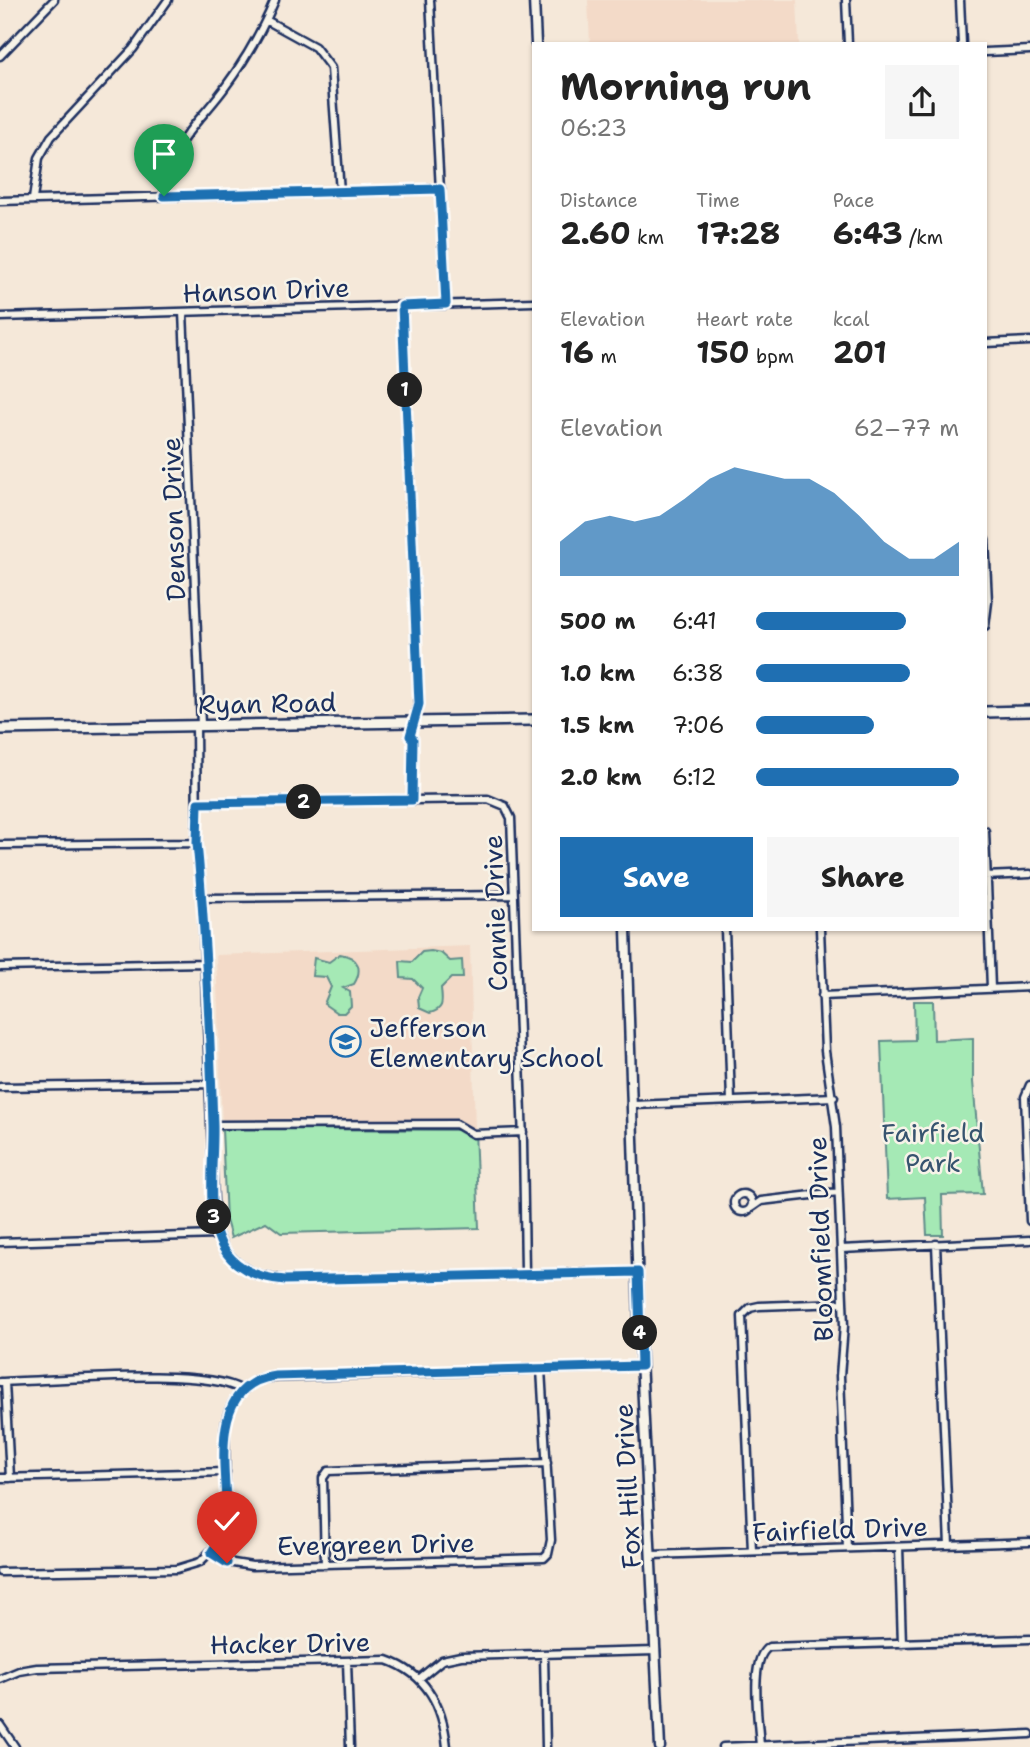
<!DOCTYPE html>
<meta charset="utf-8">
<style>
body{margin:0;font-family:"Shantell Sans",sans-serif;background:#f6f6f6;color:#222;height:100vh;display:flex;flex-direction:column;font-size:26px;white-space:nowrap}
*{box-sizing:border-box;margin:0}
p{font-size:23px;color:#767676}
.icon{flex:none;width:38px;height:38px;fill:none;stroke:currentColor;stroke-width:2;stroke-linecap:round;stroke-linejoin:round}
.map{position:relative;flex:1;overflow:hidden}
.sheet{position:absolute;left:532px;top:42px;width:455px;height:889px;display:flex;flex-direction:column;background:#fff;border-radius:0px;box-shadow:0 2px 5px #0004}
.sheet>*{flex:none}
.pin{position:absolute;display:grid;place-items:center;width:60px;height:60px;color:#fff;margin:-72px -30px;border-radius:50% 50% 50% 0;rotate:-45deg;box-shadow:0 0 7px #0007}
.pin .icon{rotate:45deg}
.km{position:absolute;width:35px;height:35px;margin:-18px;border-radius:50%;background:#222;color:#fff;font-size:19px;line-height:35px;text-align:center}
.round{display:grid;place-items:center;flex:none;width:74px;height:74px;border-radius:0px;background:#f6f6f6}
.overview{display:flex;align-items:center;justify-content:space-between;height:119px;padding:0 28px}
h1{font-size:38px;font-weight:700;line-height:52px}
.metrics{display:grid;grid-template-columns:repeat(3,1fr);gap:10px;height:119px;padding:7px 28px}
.metrics div{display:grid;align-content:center}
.metrics b{font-size:30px;font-weight:700}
.metrics small{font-size:19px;font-weight:400}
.metrics p{font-size:19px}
.chart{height:196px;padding:14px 28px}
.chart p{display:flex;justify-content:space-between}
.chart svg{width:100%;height:126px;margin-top:7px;fill:#1f6fb2;opacity:.7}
.button{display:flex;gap:14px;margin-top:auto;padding:14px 28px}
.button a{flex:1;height:80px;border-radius:0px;background:#1f6fb2;color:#fff;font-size:28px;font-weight:700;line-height:80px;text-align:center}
.button a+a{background:#f6f6f6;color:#222}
ul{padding:0 28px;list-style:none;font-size:23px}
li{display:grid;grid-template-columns:112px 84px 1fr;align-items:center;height:52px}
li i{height:18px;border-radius:9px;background:#1f6fb2}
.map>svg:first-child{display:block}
.built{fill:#f3dac8}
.green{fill:#a5e9b5;stroke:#608c8a;stroke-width:2}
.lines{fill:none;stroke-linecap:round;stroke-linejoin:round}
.minor-casing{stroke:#1b2f5e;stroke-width:11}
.tertiary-casing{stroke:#1b2f5e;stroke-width:13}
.secondary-casing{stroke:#1b2f5e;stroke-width:14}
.minor{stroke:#f7f3e8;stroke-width:6}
.tertiary{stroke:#f7f3e8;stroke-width:8}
.secondary{stroke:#f7f3e8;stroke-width:9}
.route-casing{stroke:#fff;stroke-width:14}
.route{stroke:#1f6fb2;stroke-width:9}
.labels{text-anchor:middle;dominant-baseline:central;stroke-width:5;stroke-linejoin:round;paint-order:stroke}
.street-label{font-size:26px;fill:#1b2f5e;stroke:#f7f3e8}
.poi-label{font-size:26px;fill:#1b2f5e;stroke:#f7f3e8;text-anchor:start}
.park-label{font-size:26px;fill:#37546f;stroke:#f7f3e8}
</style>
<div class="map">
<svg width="1030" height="1747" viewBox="0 0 1030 1747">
<rect width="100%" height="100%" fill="#f5e8d9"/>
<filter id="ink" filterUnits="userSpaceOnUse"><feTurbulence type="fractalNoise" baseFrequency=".0143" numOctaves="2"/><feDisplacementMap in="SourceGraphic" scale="14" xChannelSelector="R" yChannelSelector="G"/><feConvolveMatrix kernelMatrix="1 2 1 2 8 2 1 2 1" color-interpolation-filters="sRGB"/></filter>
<g filter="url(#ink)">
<!-- built -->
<path class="built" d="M588,0H797L799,44H590Z
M470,946L475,1130L222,1129L216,955Z"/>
<!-- green -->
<path class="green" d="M431,951L441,953L450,961L462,960L463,978H451L441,988C442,1001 445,1009 430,1013L419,1008L418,997L422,988L413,979L401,978L400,961L412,962L422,952Z
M340,954C359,957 363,969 354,984L343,988L350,992L351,1006L344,1013H337L324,1004L331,987L326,977L312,976L314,958L329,962Z
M914,1001H933L934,1040L973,1038V1082L983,1194L942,1195L943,1235H927L925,1197L887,1199L881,1041L915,1040Z
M222,1129L475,1130L479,1228L281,1233L266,1222L231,1238L226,1220Z"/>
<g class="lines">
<defs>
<path id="minor" d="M430,0L446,305
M846,0L848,44
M960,0L962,44
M266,20L315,47L331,68L340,192
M985,52L1030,50
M0,56L54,0
M164,196C171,140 192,131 223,90C244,62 262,31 275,0
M33,199L39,158L51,137L133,49L168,0
M0,201L441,189
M402,306L419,704L410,736L413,739L412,800
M183,312L201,725
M0,317L534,302
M985,343L1030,341
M985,540L988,602L985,626
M196,725L197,843L202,898L215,1228L225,1251L237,1263L255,1274L285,1280L638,1272
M198,803L488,799L505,806L511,818L523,1141L525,1272
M985,831L991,988
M0,845L197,843
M985,876L1030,874
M202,898L514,895
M725,929L731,1101
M820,929L825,1051L836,1127L844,1326L840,1376L847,1548
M0,967L205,963
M822,996L1030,987
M1030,1085L1025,1097L1030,1221
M0,1087L211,1084
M633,1105L834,1097
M213,1125L456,1124L473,1134L523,1132
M734 1203a9 9 0 1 1 18 0a9 9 0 1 1-18 0Z
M751,1208L761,1201L838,1192
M0,1242L217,1235
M936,1244L949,1545
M841,1249L1030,1240
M0,1382C52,1381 204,1366 242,1390
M5,1382L10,1478
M0,1478L226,1472
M899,1547L902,1644
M752,1551L742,1316L750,1308L759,1306L843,1303
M211,1553L227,1562L252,1566L544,1558L548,1554L551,1540L541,1369
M652,1555L1030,1542
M325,1565L323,1478L328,1471L547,1463
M0,1572L177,1569L200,1562L219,1543L226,1523L225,1428C228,1404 240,1387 263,1378L641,1366
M544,1655L546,1747
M347,1661L350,1747
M420,1678L442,1660L461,1656L656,1651
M0,1679L19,1671L37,1668L387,1660C427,1674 443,1706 447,1747
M0,1725L15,1747
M723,1747L1030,1734
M760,1747C759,1724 748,1658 769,1647L1030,1639"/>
<path id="tertiary" d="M534,0L536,44
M626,929L639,1319L660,1747"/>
<path id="secondary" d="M985,712L1030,711
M0,729L534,720"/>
</defs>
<!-- minor casing -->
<use href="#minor" class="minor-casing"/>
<!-- tertiary casing -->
<use href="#tertiary" class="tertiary-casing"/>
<!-- secondary casing -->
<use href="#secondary" class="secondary-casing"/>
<!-- minor -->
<use href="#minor" class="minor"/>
<!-- tertiary -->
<use href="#tertiary" class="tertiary"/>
<!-- secondary -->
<use href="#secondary" class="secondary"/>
</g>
</g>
<g class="lines" filter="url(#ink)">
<defs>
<path id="route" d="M164,196L440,189L446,304L402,306L419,704L410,736L413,739L412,800L198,803L197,843C206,937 210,1031 213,1125C214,1158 206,1212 220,1242C232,1268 258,1278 285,1280L638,1272L641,1366L275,1376C207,1384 226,1470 227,1519L223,1534L211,1553L227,1563"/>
</defs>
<!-- route casing -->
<use href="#route" class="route-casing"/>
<!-- route -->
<use href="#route" class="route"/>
</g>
<!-- icons -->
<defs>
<symbol id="school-ring" viewBox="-11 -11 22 22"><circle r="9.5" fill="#f7f3e8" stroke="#1f6fb2" stroke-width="1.5"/><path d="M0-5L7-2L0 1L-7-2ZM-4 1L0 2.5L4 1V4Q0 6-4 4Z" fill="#1f6fb2"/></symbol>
</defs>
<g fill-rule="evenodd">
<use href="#school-ring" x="328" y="1024" width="35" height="35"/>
</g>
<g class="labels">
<!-- street labels -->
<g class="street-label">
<text transform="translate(266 290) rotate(-2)">Hanson Drive</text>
<text transform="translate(173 519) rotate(-92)">Denson Drive</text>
<text transform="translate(267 703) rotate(-1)">Ryan Road</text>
<text transform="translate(495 913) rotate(-92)">Connie Drive</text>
<text transform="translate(820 1239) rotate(-92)">Bloomfield Drive</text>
<text transform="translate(627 1486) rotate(-93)">Fox Hill Drive</text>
<text transform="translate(840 1529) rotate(-2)">Fairfield Drive</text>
<text transform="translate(376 1544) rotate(-1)">Evergreen Drive</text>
<text transform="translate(290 1643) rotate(-1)">Hacker Drive</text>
</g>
<!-- poi labels -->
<g class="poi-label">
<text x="369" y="1027">Jefferson<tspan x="369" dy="30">Elementary School</tspan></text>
</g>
<!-- park labels -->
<g class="park-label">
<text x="933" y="1132">Fairfield<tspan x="933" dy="30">Park</tspan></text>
</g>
</g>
</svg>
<div class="pin" style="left:164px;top:196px;background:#1e9e55"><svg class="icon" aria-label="arrive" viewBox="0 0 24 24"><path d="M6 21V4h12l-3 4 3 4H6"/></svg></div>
<div class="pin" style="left:227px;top:1563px;background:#d93025"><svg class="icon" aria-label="check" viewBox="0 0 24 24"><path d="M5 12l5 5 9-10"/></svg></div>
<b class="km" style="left:405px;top:390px">1</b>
<b class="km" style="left:304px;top:802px">2</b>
<b class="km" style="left:214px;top:1217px">3</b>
<b class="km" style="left:640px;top:1333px">4</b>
<section class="sheet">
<div class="overview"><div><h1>Morning run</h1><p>06:23</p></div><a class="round"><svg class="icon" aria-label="share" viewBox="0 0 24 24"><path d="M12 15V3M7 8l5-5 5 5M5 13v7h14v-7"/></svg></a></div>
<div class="metrics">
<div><p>Distance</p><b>2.60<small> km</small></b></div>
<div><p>Time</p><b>17:28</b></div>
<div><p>Pace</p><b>6:43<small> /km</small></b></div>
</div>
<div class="metrics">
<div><p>Elevation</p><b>16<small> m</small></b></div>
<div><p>Heart rate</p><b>150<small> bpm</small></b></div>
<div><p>kcal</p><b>201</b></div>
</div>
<div class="chart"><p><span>Elevation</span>62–77 m</p>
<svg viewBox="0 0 160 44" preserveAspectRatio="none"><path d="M0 44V32L10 25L20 23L30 25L40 23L50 17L60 10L70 6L80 8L90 10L100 10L110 15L120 23L130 32L140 38L150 38L160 32V44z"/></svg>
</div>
<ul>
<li><b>500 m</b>6:41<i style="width:74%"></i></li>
<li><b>1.0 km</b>6:38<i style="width:76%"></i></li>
<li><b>1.5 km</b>7:06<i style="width:58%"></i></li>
<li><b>2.0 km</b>6:12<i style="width:100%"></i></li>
</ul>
<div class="button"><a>Save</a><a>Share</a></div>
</section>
</div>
